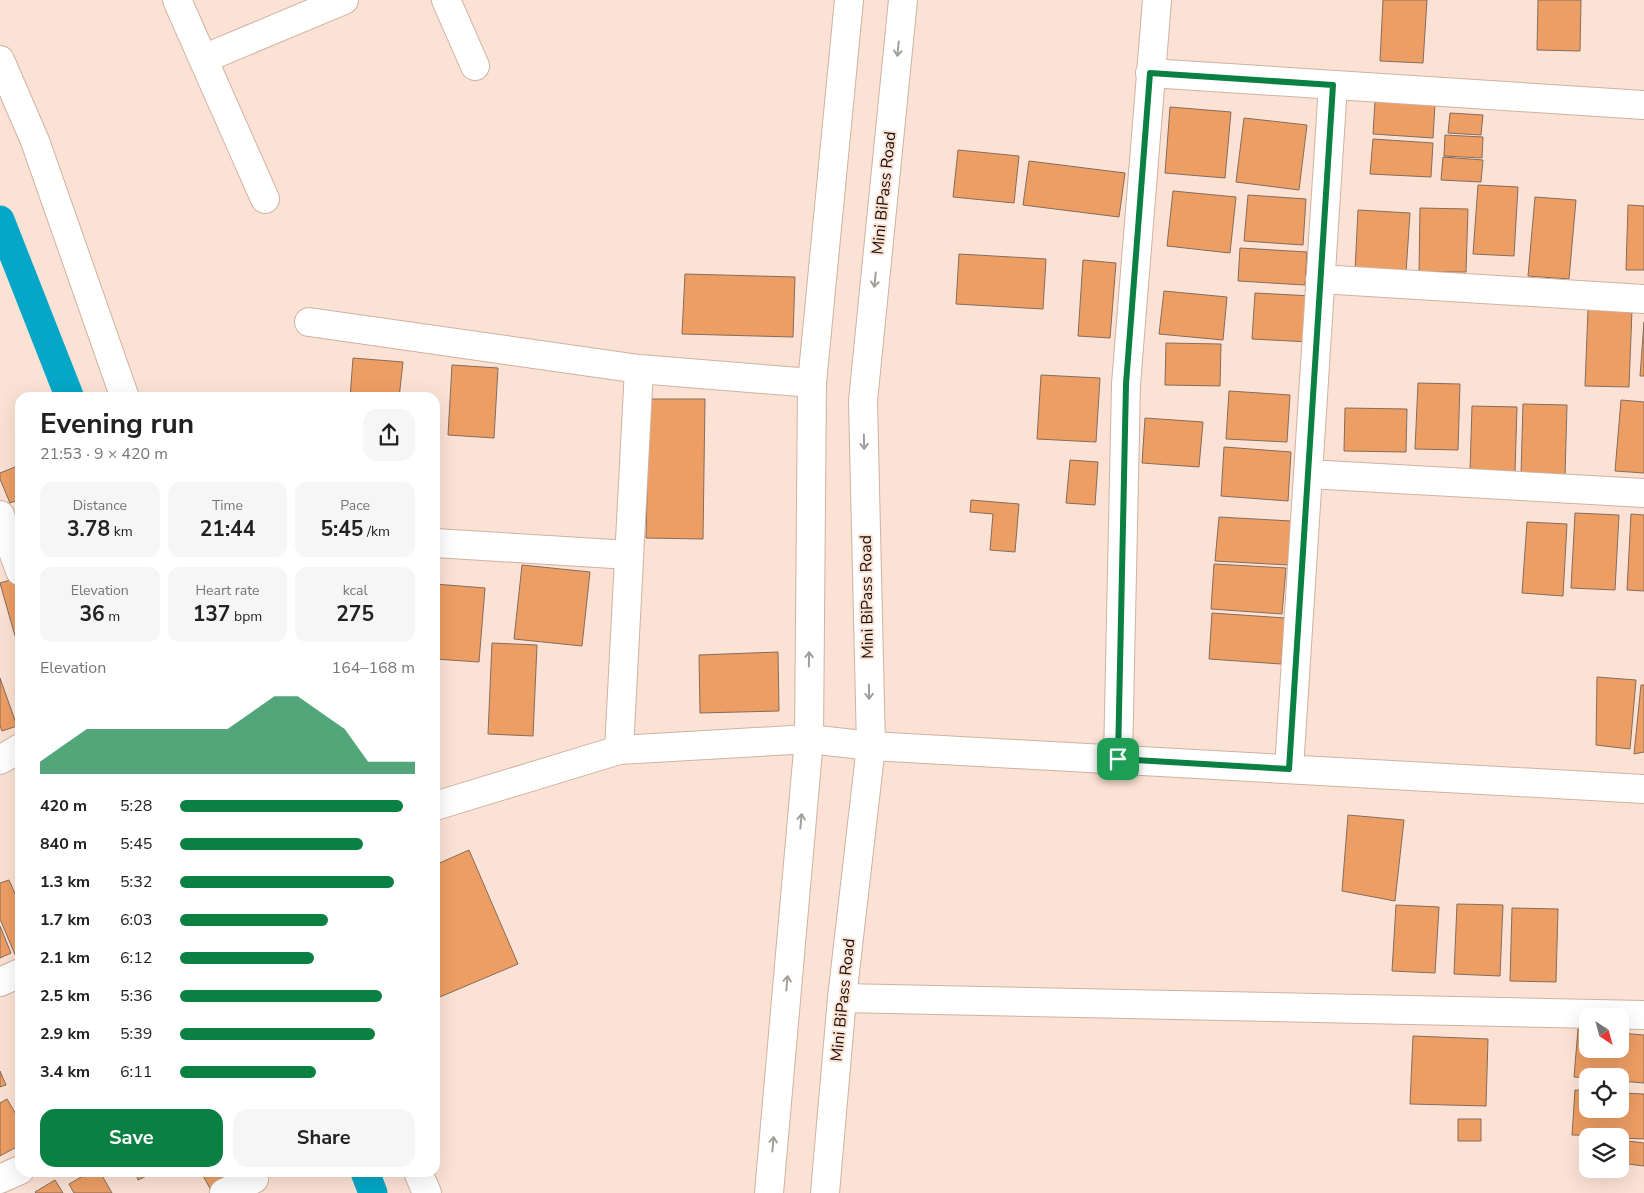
<!DOCTYPE html>
<meta charset="utf-8">
<style>
body{margin:0;font-family:"Nunito Sans",sans-serif;background:#f6f6f6;color:#222;height:100vh;display:flex;flex-direction:column;font-size:19px;white-space:nowrap}
*{box-sizing:border-box;margin:0}
p{font-size:16px;color:#767676}
.icon{flex:none;width:28px;height:28px;fill:none;stroke:currentColor;stroke-width:2;stroke-linecap:round;stroke-linejoin:round}
.map{position:relative;flex:1;overflow:hidden}
.panel{position:absolute;left:15px;top:392px;width:425px;height:785px;display:flex;flex-direction:column;background:#fff;border-radius:15px;box-shadow:0 5px 20px #0002}
.panel>*{flex:none}
.needle{width:32px;rotate:144deg}
.buttons{position:absolute;left:1579px;top:1008px;display:grid;gap:10px}
.buttons a{display:grid;place-items:center;width:50px;height:50px;border-radius:10px;background:#fff;box-shadow:0 5px 20px #0002;font-size:25px}
.pin{position:absolute;display:grid;place-items:center;width:42px;height:42px;color:#fff;margin:-21px;border-radius:10px;box-shadow:0 2px 8px #0006}
.round{display:grid;place-items:center;flex:none;width:52px;height:52px;border-radius:15px;background:#f6f6f6}
.head{display:flex;align-items:center;justify-content:space-between;height:85px;padding:0 25px}
h1{font-size:28px;font-weight:700;line-height:38px}
.metrics{display:grid;grid-template-columns:repeat(3,1fr);gap:8px;height:85px;padding:5px 25px}
.metrics div{display:grid;align-content:center;border-radius:12px;background:#f6f6f6;text-align:center}
.metrics b{font-size:21px;font-weight:700}
.metrics small{font-size:14px;font-weight:400}
.metrics p{font-size:14px}
.chart{height:140px;padding:10px 25px}
.chart p{display:flex;justify-content:space-between}
.chart svg{width:100%;height:90px;margin-top:5px;fill:#0b8043;opacity:.7}
.button{display:flex;gap:10px;margin-top:auto;padding:10px 25px}
.button a{flex:1;height:58px;border-radius:15px;background:#0b8043;color:#fff;font-size:20px;font-weight:700;line-height:58px;text-align:center}
.button a+a{background:#f6f6f6;color:#222}
ul{padding:0 25px;list-style:none;font-size:16px}
li{display:grid;grid-template-columns:80px 60px 1fr;align-items:center;height:38px}
li i{height:12px;border-radius:6px;background:#0b8043}
.map>svg:first-child{display:block}
.lines{fill:none;stroke-linecap:round;stroke-linejoin:round}
.canal{stroke:#04a7c7;stroke-width:29}
.building{fill:#ed9e64;stroke:#856c5b}
.street-casing{stroke:#cfb2a1;stroke-width:30}
.secondary-casing{stroke:#cfb2a1;stroke-width:30}
.street{stroke:#fff;stroke-width:28}
.secondary{stroke:#fff;stroke-width:28}
.oneway{stroke:#a19e9b}
.route-casing{stroke:#fff;stroke-width:10}
.route{stroke:#0b8043;stroke-width:6}
.labels{text-anchor:middle;dominant-baseline:central;stroke-width:4;stroke-linejoin:round;paint-order:stroke}
.street-label{font-size:16px;fill:#150c06;stroke:#fbe2d4}
</style>
<div class="map">
<svg width="1644" height="1193" viewBox="0 0 1644 1193">
<rect width="100%" height="100%" fill="#fbe2d4"/>
<g class="lines">
<!-- canal -->
<path class="canal" d="M0,220L70,398
M365,1172L373,1193"/>
</g>
<!-- building -->
<path class="building" d="M1383,0H1427L1423,63L1380,61Z
M1538,0H1581L1580,51L1537,50Z
M1375,101L1435,104L1433,138L1373,134Z
M1170,107L1231,112L1225,178L1165,173Z
M1450,113L1483,115L1481,135L1448,133Z
M1244,118L1307,125L1299,190L1236,182Z
M1445,135L1483,137L1482,158L1444,156Z
M1373,139L1433,143L1431,177L1370,174Z
M958,150L1019,156L1014,203L953,197Z
M1443,157L1483,160L1481,182L1441,180Z
M1029,161L1125,173L1119,217L1023,205Z
M1478,185L1518,187L1514,256L1473,254Z
M1173,191L1236,197L1230,253L1167,246Z
M1248,195L1306,199L1303,245L1244,241Z
M1535,197L1576,200L1569,279L1528,276Z
M1628,205L1644,206V270H1626Z
M1420,208L1468,209L1466,272H1419Z
M1358,210L1410,213L1406,273L1355,271Z
M1240,248L1307,252L1305,285L1238,281Z
M959,254L1046,259L1043,309L956,304Z
M1083,260L1116,263L1110,338L1078,336Z
M685,274L795,277L793,337L682,334Z
M1164,291L1227,297L1223,340L1159,334Z
M1255,293L1312,296L1309,342L1252,339Z
M1588,309L1632,310L1629,387L1585,386Z
M1644,322V376H1640Z
M1166,343L1221,344L1220,386L1165,385Z
M353,358L403,362L399,398H350Z
M452,365L498,368L494,438L448,435Z
M1041,375L1100,378L1096,442L1037,439Z
M1418,383L1460,384L1458,450L1415,449Z
M1229,391L1290,395L1287,442L1226,439Z
M649,399H705L703,539L646,538Z
M1621,400L1644,402V473L1615,471Z
M1523,404L1567,405L1565,476L1521,475Z
M1472,406L1517,407L1515,472L1470,471Z
M1345,408L1407,409L1406,452L1344,451Z
M1145,418L1203,422L1199,467L1142,463Z
M1224,447L1291,452L1288,501L1221,496Z
M1070,460L1098,462L1095,505L1066,503Z
M20,465V499L10,503L0,479V473Z
M971,500L1019,504L1015,552L990,550L993,514L970,512Z
M1575,513L1619,515L1615,590L1571,588Z
M1631,514L1644,515V591L1627,590Z
M1219,517L1291,521L1288,565L1215,561Z
M1527,522L1567,524L1563,596L1522,593Z
M1214,564L1286,568L1282,614L1211,609Z
M522,565L590,572L582,646L514,639Z
M17,578L20,588V635L15,636L0,583Z
M435,584L485,588L479,662L435,659Z
M1212,613L1285,618L1281,664L1209,659Z
M492,643L537,645L533,736L488,734Z
M778,652L779,711L700,713L699,655Z
M1597,677L1636,680L1630,749L1596,745Z
M0,678L17,726L2,731L0,726Z
M1641,685H1644V752L1634,754Z
M20,688V703L15,690Z
M1348,815L1404,820L1395,901L1342,891Z
M469,850L518,964L435,999V865Z
M9,880L20,905V956L16,957L0,919V883Z
M1457,904L1503,905L1500,976L1454,974Z
M1396,905L1439,907L1435,973L1392,971Z
M1512,908L1558,909L1556,982L1510,981Z
M0,926L11,953L0,958Z
M1578,1029L1588,1030V1049H1620V1033L1644,1035V1083L1620,1081V1076H1588V1078L1574,1077Z
M1413,1036L1488,1039L1486,1106L1410,1104Z
M0,1071L6,1085L0,1087Z
M1575,1090L1588,1091V1109H1620V1093L1644,1094V1139L1620,1138V1136L1572,1135Z
M7,1099L20,1121V1145L0,1156V1103Z
M1458,1119H1481V1141H1458Z
M1583,1138H1588V1154H1580Z
M1620,1140L1644,1143V1166L1620,1163Z
M90,1172H100L112,1193H74L69,1184Z
M135,1172H155L138,1180Z
M201,1172H233L236,1178L212,1192Z
M55,1180L63,1193H36L35,1192Z"/>
<g class="lines">
<defs>
<path id="street" d="M177,0L265,199
M446,0L475,66
M203,59L344,0
M0,60L35,141L125,398
M1150,73L1644,105
M1320,279L1644,299
M309,322L639,369L812,383
M1308,474L1644,493
M0,515L20,571
M435,543L629,555
M619,750L639,369
M1118,759L1126,384L1157,0
M0,760L20,748
M1289,769L1333,85
M435,806L619,750L809,739L871,746L1644,789
M0,982L20,973
M842,998L1644,1015
M418,1172L427,1193
M0,1179L20,1170
M224,1193L254,1179"/>
<path id="secondary" d="M769,1193L809,739L812,383L849,0
M825,1193L842,998L871,746L863,401L903,0"/>
</defs>
<!-- street casing -->
<use href="#street" class="street-casing"/>
<!-- secondary casing -->
<use href="#secondary" class="secondary-casing"/>
<!-- street -->
<use href="#street" class="street"/>
<!-- secondary -->
<use href="#secondary" class="secondary"/>
</g>
<!-- one-way arrows -->
<defs><path id="oneway-shaft" d="M-6 0H5M1.5-3L5.5 0L1.5 3" fill="none" stroke-width="1.6" stroke-linecap="round" stroke-linejoin="round" transform="scale(1.25)"/></defs>
<g class="oneway">
<use href="#oneway-shaft" transform="translate(898 49) rotate(96)"/>
<use href="#oneway-shaft" transform="translate(875 280) rotate(96)"/>
<use href="#oneway-shaft" transform="translate(864 442) rotate(89)"/>
<use href="#oneway-shaft" transform="translate(809 659) rotate(-89)"/>
<use href="#oneway-shaft" transform="translate(869 692) rotate(89)"/>
<use href="#oneway-shaft" transform="translate(801 821) rotate(-85)"/>
<use href="#oneway-shaft" transform="translate(787 983) rotate(-85)"/>
<use href="#oneway-shaft" transform="translate(773 1144) rotate(-85)"/>
</g>
<g class="lines">
<defs>
<path id="route" d="M1150,73L1333,85L1289,769L1118,759L1126,384Z"/>
</defs>
<!-- route casing -->
<use href="#route" class="route-casing"/>
<!-- route -->
<use href="#route" class="route"/>
</g>
<g class="labels">
<!-- street labels -->
<g class="street-label">
<text transform="translate(884 193) rotate(-84)">Mini BiPass Road</text>
<text transform="translate(867 597) rotate(-91)">Mini BiPass Road</text>
<text transform="translate(843 1000) rotate(-84)">Mini BiPass Road</text>
</g>
</g>
</svg>
<div class="buttons">
<a><svg class="needle" viewBox="-14 -14 28 28"><path d="M0-13l5 13h-10z" fill="#e53935"/><path d="M0 13l5-13h-10z" fill="#767676"/></svg></a>
<a><svg class="icon" aria-label="locate" viewBox="0 0 24 24"><circle cx="12" cy="12" r="6"/><path d="M12 2v4M12 18v4M2 12h4M18 12h4"/></svg></a>
<a><svg class="icon" aria-label="layers" viewBox="0 0 24 24"><path d="M12 4l9 5-9 5-9-5zM3 14l9 5 9-5"/></svg></a>
</div>
<div class="pin" style="left:1118px;top:759px;background:#1e9e55"><svg class="icon" aria-label="arrive" viewBox="0 0 24 24"><path d="M6 21V4h12l-3 4 3 4H6"/></svg></div>
<section class="panel">
<div class="head"><div><h1>Evening run</h1><p>21:53 · 9 × 420 m</p></div><a class="round"><svg class="icon" aria-label="share" viewBox="0 0 24 24"><path d="M12 15V3M7 8l5-5 5 5M5 13v7h14v-7"/></svg></a></div>
<div class="metrics">
<div><p>Distance</p><b>3.78<small> km</small></b></div>
<div><p>Time</p><b>21:44</b></div>
<div><p>Pace</p><b>5:45<small> /km</small></b></div>
</div>
<div class="metrics">
<div><p>Elevation</p><b>36<small> m</small></b></div>
<div><p>Heart rate</p><b>137<small> bpm</small></b></div>
<div><p>kcal</p><b>275</b></div>
</div>
<div class="chart"><p><span>Elevation</span>164–168 m</p>
<svg viewBox="0 0 160 44" preserveAspectRatio="none"><path d="M0 44V38L10 30L20 22L30 22L40 22L50 22L60 22L70 22L80 22L90 14L100 6L110 6L120 14L130 22L140 38L150 38L160 38V44z"/></svg>
</div>
<ul>
<li><b>420 m</b>5:28<i style="width:95%"></i></li>
<li><b>840 m</b>5:45<i style="width:78%"></i></li>
<li><b>1.3 km</b>5:32<i style="width:91%"></i></li>
<li><b>1.7 km</b>6:03<i style="width:63%"></i></li>
<li><b>2.1 km</b>6:12<i style="width:57%"></i></li>
<li><b>2.5 km</b>5:36<i style="width:86%"></i></li>
<li><b>2.9 km</b>5:39<i style="width:83%"></i></li>
<li><b>3.4 km</b>6:11<i style="width:58%"></i></li>
</ul>
<div class="button"><a>Save</a><a>Share</a></div>
</section>
</div>
